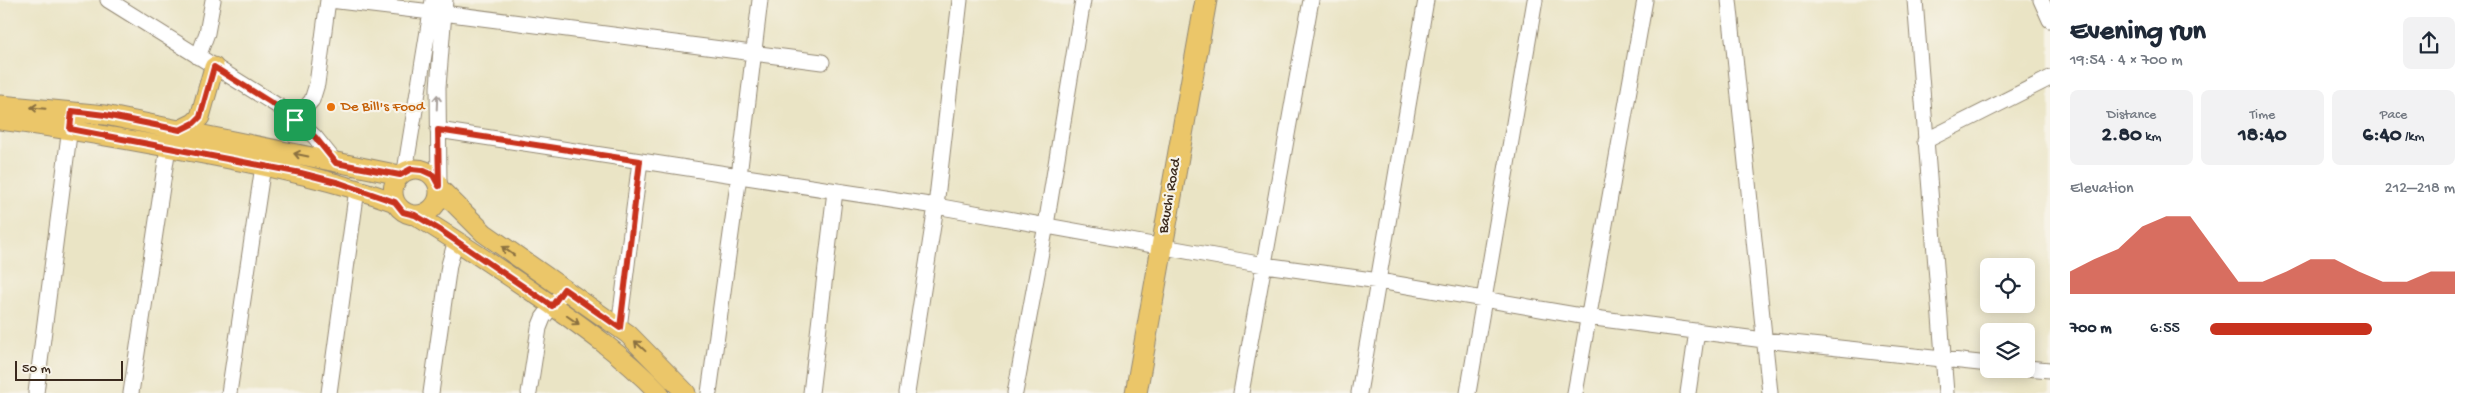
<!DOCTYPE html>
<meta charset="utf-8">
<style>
body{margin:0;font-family:"Gochi Hand",sans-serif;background:#f2f2f3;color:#1f2937;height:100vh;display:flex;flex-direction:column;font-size:19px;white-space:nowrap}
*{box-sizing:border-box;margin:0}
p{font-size:16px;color:#747a83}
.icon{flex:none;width:28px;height:28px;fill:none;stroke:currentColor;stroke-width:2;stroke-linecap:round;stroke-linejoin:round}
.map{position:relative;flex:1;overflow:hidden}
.panel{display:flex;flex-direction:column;background:#fff;width:425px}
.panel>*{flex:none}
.buttons{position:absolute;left:1980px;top:258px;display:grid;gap:10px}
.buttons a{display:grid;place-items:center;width:55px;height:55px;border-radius:8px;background:#fff;box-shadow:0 2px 12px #0003;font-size:25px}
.scale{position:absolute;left:15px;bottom:12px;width:108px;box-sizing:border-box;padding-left:5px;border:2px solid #3b2a1e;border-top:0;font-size:14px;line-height:18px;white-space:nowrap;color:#3b2a1e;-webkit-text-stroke:4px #f7f3e8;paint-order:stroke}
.pin{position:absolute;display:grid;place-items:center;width:42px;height:42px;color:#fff;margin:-21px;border-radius:10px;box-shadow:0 2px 8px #0006}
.round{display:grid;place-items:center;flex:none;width:52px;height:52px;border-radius:8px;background:#f2f2f3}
.head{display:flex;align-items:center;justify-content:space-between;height:85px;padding:0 20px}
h1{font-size:28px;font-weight:700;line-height:38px}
.metrics{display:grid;grid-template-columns:repeat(3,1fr);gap:8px;height:85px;padding:5px 20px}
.metrics div{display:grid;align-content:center;border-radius:8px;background:#f2f2f3;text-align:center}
.metrics b{font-size:21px;font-weight:700}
.metrics small{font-size:14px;font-weight:400}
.metrics p{font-size:14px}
.chart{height:140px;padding:10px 20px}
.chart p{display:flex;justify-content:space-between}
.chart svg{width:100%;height:90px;margin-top:5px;fill:#c8321e;opacity:.7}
ul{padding:0 20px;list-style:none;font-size:16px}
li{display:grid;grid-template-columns:80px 60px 1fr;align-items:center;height:38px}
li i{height:12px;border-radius:6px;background:#c8321e}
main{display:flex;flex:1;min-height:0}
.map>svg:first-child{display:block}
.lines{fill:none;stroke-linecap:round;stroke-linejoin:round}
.minor-casing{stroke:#928772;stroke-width:17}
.major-casing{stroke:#928772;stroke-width:21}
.highway-casing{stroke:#928772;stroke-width:23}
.minor{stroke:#fff;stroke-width:15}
.major{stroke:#ebc669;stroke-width:19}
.highway{stroke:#ebc669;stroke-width:21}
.oneway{stroke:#a79f9a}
.oneway2{stroke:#8a7040}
.route-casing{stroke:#fff;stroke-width:10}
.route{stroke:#c8321e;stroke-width:6}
.food-dot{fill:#e8710a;stroke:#f7f3e8;stroke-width:2}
.labels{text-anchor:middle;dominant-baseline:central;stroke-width:4.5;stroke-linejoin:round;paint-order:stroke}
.food-label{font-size:15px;fill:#c56008;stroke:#f7f3e8;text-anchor:start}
.street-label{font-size:15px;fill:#3b2a1e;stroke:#f7f3e8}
</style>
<main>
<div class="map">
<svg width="2050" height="393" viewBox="0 0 2050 393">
<rect width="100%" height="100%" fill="#f7f3e8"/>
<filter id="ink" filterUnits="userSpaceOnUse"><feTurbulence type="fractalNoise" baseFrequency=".02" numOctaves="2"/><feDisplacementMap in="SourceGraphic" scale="10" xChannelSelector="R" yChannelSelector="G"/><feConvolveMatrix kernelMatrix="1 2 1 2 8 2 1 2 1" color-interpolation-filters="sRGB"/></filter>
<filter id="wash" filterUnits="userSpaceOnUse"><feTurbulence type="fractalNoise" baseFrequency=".0096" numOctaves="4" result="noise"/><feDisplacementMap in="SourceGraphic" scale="20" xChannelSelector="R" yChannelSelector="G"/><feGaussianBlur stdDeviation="1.12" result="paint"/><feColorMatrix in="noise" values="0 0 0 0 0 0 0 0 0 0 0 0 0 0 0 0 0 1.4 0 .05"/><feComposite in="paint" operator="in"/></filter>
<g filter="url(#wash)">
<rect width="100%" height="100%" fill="#eae4c5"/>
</g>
<g filter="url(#ink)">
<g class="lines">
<defs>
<path id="minor" d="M108,0L286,111L315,137L336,163
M330,0L431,12
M1729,0L1770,393
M1915,0L1946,393
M2041,0L2050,20
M443,13L822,62
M198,57L207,33L213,0
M295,120L312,100L317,84L328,0
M438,130L936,206L1264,265L1379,281L1587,317L1764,340L1989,364
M1925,141L2050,78
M405,171L433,0
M439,186L438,87L445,0
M619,328L640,161
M2026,368L2050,370
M36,393L71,119
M131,393L168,147
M229,393L263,166
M329,393L357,189
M431,393L449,265L456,240
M529,393L539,328L543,318L565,289
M709,393L739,176L760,0
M811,393L835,191
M907,393L936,206L960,0
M1015,393L1046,225L1083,0
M1241,393L1311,0
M1359,393L1426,0
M1468,393L1535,0
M1575,393L1645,0
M1688,393L1697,331"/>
<path id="major" d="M0,105L105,115L400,175
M0,120C72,129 143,142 214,156C276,168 336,181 395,202
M180,130L194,123L200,117L214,67
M393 192a23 23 0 1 1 46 0a23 23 0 1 1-46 0Z
M439,188L484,233L628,334L686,393
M415,215C458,241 499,269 540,297C583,327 623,355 659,393"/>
<path id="highway" d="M1136,393L1206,0"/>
</defs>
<!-- minor casing -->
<use href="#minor" class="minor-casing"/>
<!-- major casing -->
<use href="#major" class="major-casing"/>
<!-- highway casing -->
<use href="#highway" class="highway-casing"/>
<!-- minor -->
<use href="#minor" class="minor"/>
<!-- major -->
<use href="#major" class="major"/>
<!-- highway -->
<use href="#highway" class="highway"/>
</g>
<!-- one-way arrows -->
<defs><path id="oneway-shaft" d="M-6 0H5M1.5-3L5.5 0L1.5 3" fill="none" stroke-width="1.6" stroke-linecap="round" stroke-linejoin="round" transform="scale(1.25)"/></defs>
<use class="oneway" href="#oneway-shaft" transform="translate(437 102) rotate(-88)"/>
<g class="oneway2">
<use href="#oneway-shaft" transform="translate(38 108) rotate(-175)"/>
<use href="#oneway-shaft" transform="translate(301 155) rotate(-168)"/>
<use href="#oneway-shaft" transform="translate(508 251) rotate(-144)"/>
<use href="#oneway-shaft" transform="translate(573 320) rotate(35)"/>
<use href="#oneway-shaft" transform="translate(640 346) rotate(-137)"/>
</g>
</g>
<g class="lines" filter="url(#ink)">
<defs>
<path id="route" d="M214,67L286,112L315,137L336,163L400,175L411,169L422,170L433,175L439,186L438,130L640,161L620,328L564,289L552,306L440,230L415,215L403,212L395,202L340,183L301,173L70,129L72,111L105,115L180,130L194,123L200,117Z"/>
</defs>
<!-- route casing -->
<use href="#route" class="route-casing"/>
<!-- route -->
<use href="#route" class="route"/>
</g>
<!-- markers -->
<circle class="food-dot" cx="331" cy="107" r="5"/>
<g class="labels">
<!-- food labels -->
<g class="food-label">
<text x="341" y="107">De Bill's Food</text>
</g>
<!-- street labels -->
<g class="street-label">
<text transform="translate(1170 196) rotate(-80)">Bauchi Road</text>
</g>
</g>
</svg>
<div class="buttons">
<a><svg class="icon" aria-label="locate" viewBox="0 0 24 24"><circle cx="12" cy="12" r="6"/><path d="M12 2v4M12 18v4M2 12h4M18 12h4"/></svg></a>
<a><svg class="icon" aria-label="layers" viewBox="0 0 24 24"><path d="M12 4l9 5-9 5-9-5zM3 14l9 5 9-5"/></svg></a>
</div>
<div class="scale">50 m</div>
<div class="pin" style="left:295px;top:120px;background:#1e9e55"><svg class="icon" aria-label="arrive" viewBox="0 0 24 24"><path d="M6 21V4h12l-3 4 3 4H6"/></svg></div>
</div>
<section class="panel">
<div class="head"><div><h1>Evening run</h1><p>19:54 · 4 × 700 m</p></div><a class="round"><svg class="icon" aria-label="share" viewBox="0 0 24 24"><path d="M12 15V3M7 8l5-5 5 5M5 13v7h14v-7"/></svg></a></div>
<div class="metrics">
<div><p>Distance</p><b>2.80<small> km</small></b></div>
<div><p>Time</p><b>18:40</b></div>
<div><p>Pace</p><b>6:40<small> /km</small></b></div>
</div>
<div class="chart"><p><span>Elevation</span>212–218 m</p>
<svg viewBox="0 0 160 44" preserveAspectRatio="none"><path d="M0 44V33L10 27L20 22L30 11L40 6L50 6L60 22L70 38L80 38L90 33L100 27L110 27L120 33L130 38L140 38L150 33L160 33V44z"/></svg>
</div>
<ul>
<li><b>700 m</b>6:55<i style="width:66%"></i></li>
</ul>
</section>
</main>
